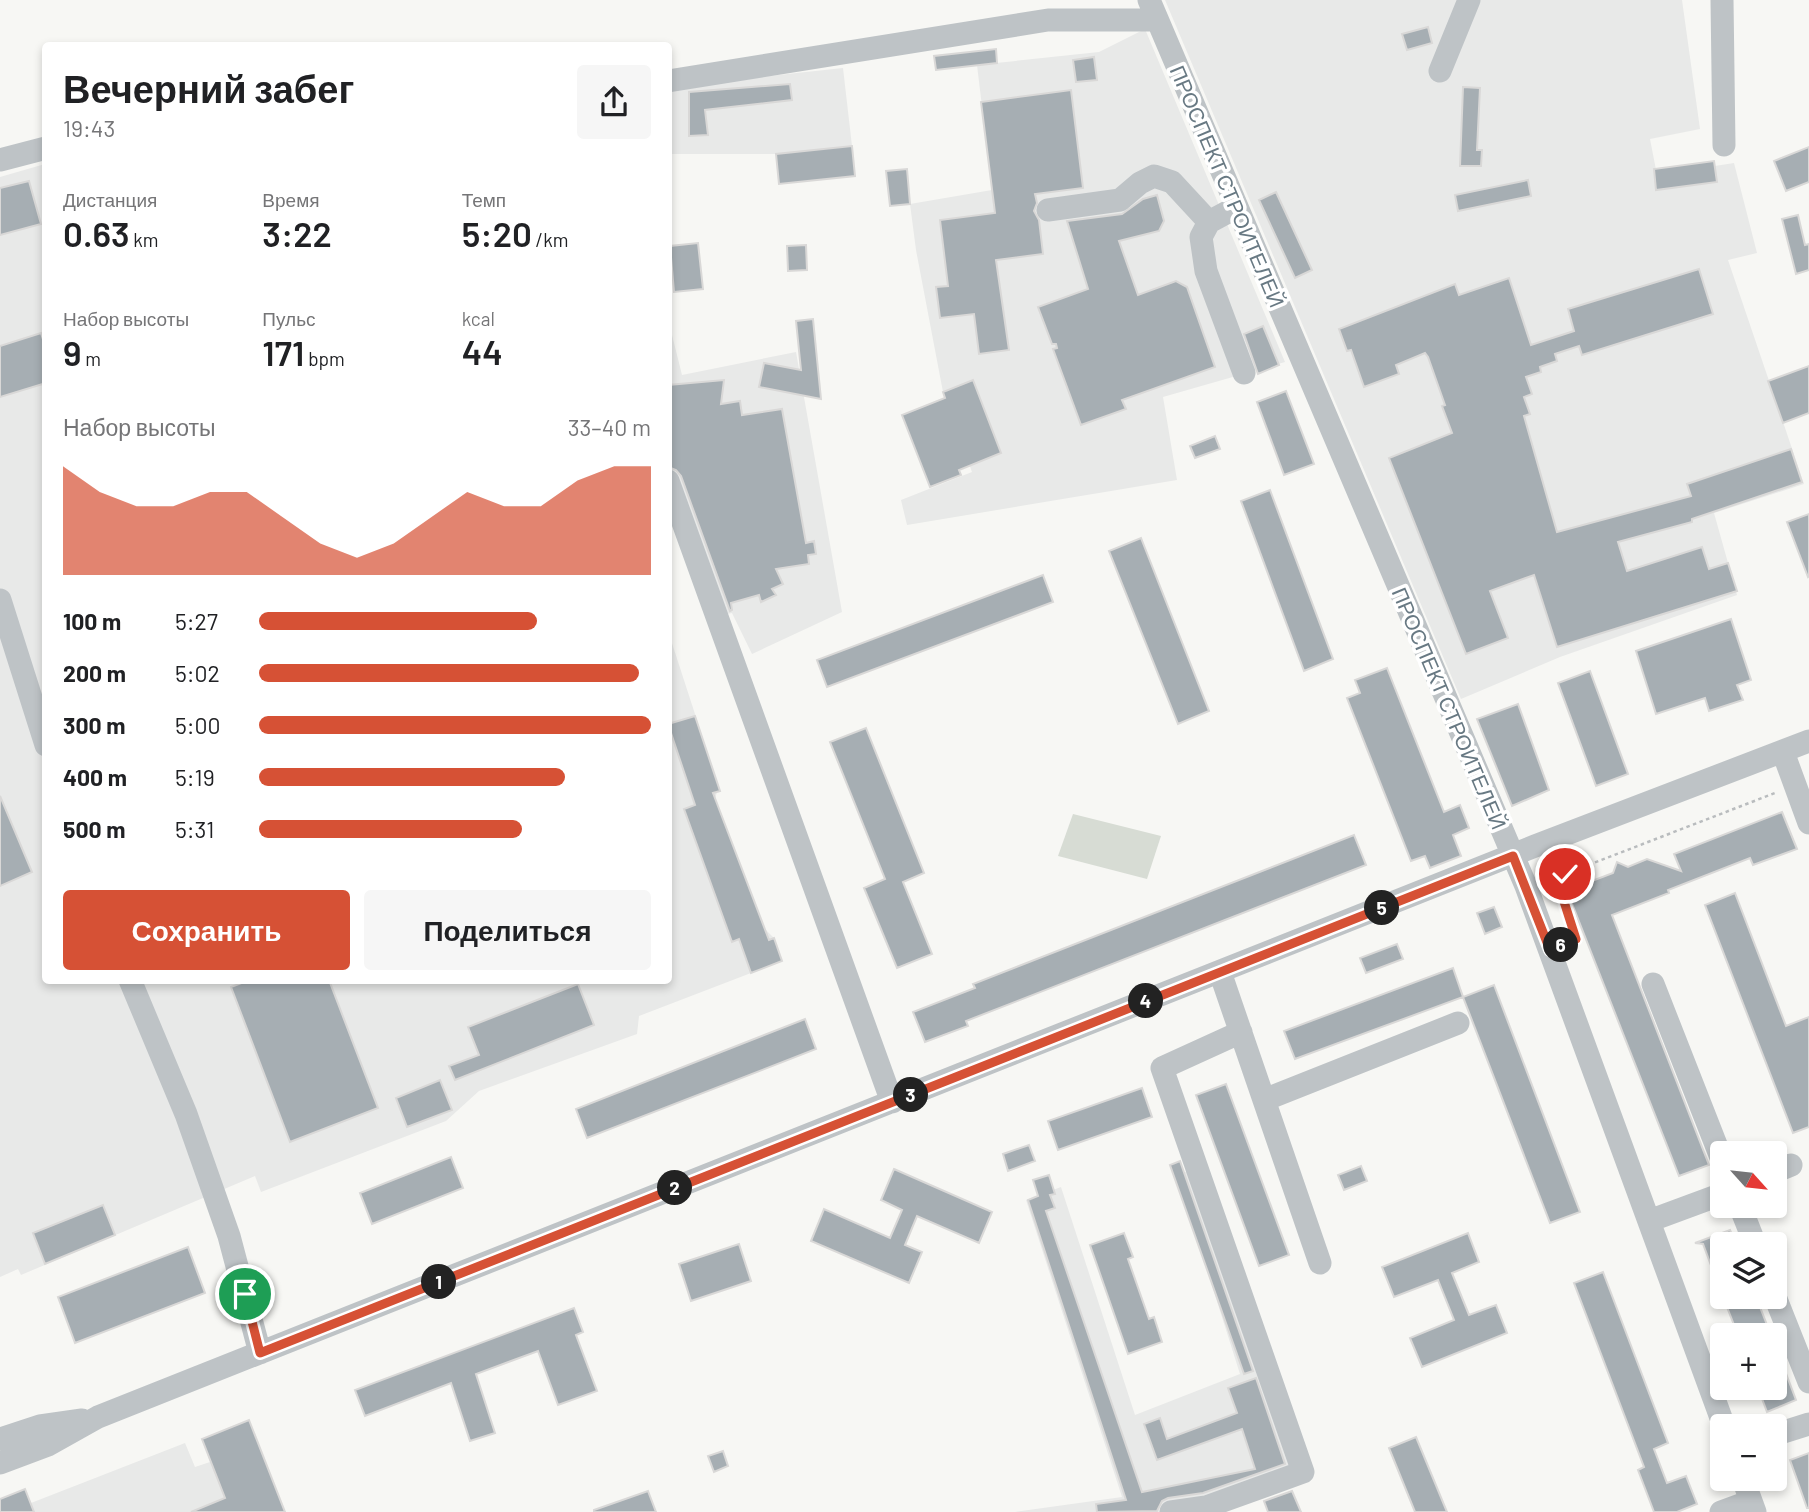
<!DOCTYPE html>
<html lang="ru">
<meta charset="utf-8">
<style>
body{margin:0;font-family:Barlow,sans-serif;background:#f6f6f6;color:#202124;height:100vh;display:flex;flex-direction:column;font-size:26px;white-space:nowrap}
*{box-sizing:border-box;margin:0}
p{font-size:23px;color:#757577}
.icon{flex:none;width:38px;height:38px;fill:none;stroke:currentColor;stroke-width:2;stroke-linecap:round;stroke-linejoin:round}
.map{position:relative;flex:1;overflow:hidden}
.side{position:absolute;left:42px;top:42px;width:630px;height:942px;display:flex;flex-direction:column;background:#fff;border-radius:7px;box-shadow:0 4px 10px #0003}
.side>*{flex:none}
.needle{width:46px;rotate:117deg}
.tools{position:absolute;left:1710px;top:1141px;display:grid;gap:14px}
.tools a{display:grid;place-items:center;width:77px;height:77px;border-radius:7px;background:#fff;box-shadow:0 4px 10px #0003;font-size:35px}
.pin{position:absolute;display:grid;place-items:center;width:60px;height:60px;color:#fff;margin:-30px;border:4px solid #fff;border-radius:50%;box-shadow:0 2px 7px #0007}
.km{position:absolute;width:35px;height:35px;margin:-18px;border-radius:50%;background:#222;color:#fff;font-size:19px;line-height:35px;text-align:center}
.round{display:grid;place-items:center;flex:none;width:74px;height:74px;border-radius:7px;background:#f6f6f6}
.summary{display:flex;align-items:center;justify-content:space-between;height:119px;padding:0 21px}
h1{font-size:38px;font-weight:600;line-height:52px}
.figures{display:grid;grid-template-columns:repeat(3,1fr);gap:10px;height:119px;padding:7px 21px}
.figures div{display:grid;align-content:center}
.figures b{font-size:35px;font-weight:600}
.figures small{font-size:19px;font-weight:400}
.figures p{font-size:19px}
.chart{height:196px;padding:14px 21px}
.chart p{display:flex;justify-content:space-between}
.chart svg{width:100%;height:126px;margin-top:7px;fill:#d65135;opacity:.7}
.cta{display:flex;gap:14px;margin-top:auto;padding:14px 21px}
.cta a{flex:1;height:80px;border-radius:7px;background:#d65135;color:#fff;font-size:28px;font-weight:600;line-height:80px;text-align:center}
.cta a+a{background:#f6f6f6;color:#202124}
ul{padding:0 21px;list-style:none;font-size:23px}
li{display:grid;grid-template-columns:112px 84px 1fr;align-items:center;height:52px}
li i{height:18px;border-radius:9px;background:#d65135}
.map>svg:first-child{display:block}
.built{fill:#e8e9e8}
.green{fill:#d7dcd4}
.building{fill:#a6aeb3;stroke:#d9d8d7;stroke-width:2}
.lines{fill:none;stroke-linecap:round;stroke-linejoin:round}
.path{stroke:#b9bcbe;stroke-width:2.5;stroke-dasharray:3.5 3.5;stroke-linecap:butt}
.minor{stroke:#bec3c6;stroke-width:23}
.route-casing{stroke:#fff;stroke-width:14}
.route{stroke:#d65135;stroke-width:9}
.labels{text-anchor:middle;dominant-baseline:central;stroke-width:7;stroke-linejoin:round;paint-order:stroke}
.street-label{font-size:21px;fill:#687983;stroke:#fff}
</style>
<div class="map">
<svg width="1809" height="1512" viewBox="0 0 1809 1512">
<rect width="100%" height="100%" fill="#f7f7f4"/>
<!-- built -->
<path class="built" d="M1165,0H1682L1700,129L1650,139L1657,175L1734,163L1757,253L1728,260L1804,484L1714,513L1737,595L1560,657L1461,699Z
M1145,29L1285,362L1163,397L1177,480L907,525L901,500L972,472L943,392L916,250L910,204L992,190L977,65L1099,52Z
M843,68L852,146L776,154H669L668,87Z
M45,164L46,980H668L669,634L720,791L717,792L715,799L764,928L774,938L782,961L639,1016L637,1034L479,1091L446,1121L261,1192L255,1176L21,1275L18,1269L0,1277V177Z
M668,319L682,375L796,352L842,612L752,654L732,613L712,617L669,483Z
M1199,1167L1308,1476L1224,1512H1015L1122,1497L1026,1200L1061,1187L1135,1415L1240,1374L1177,1175Z
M249,1420L285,1512H0V1499L25,1489L31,1503L185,1443L195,1467L210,1462L202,1439Z"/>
<!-- green -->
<path class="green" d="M1073,814L1161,836L1147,879L1058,856Z"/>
<!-- building -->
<path class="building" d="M1428,27L1432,43L1407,50L1402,34Z
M996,49L997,63L936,70L934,56Z
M1094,57L1097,80L1076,82L1073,60Z
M790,84L792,100L705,110L708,135L689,136V92Z
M1463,87L1480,88L1477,150H1482L1481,166H1460Z
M1071,90L1083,188L1035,194L1037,203L1034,211L1039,220L1043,254L996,260L1009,350L979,354L974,314L940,318L936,287L948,286L940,220L995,213L981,102Z
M852,146L855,176L779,184L776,154Z
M1809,147V182L1786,191L1774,161Z
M1714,161L1717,182L1656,190L1654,169Z
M907,169L910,204L890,206L886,171Z
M1528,180L1531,196L1458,211L1455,195Z
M29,181L41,224L0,235V188Z
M1276,192L1312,270L1295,278L1259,200Z
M1157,195L1164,221L1159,231L1119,241L1138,295L1176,281L1187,287L1215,367L1122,400L1126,409L1081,425L1053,349L1057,348L1056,344H1052L1038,307L1088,289L1067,221L1122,214L1143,199Z
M1798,215L1805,245L1809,244V270L1796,274L1782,219Z
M698,243L703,289L674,292L670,246Z
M806,245L807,270L788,271L787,246Z
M1699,269L1713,314L1582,355L1579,346L1555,354L1557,361L1540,367L1541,372L1526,377L1532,394L1524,397L1530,414L1524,416L1557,532L1691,496L1687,484L1791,449L1802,482L1692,519V522L1618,542L1627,571L1702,547L1709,569L1728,563L1737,591L1557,647L1534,575L1490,591L1508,638L1466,654L1389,458L1452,433L1442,406L1445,405L1428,357L1425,353L1396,365L1399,374L1364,387L1351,350L1347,351L1339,329L1455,284L1459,295L1509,278L1531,345L1574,331L1568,309Z
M813,319L821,399L759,387L764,363L801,370L796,321Z
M1263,326L1279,365L1258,374L1244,334Z
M41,333L46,349V383L0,397V346Z
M1809,366V413L1783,423L1768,381Z
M724,380L721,404L740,401L742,415L782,409L806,543L814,541L816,554L808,555L809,564L776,569L783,584L772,589L776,595L761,602L759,595L731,603L732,610L730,611L681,476L676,470L668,467V385Z
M973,380L1001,453L959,470L961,475L930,487L902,415L945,398L943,392Z
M1286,391L1314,464L1284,475L1257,402Z
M1215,436L1220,449L1195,458L1190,446Z
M1270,490L1333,659L1304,671L1241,501Z
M1809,514V576L1808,577L1787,522Z
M1141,538L1209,711L1178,724L1109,551Z
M1043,575L1053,602L827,687L817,660Z
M1731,619L1751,680L1737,685L1743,700L1709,711L1705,698L1656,714L1636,651Z
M1387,668L1444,812L1460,805L1469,828L1453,835L1461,856L1430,868L1425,856L1411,861L1347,698L1360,693L1355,680Z
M1590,671L1628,774L1596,786L1558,683Z
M1518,704L1549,790L1512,806L1477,719Z
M695,716L720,791L713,793L769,940L774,938L782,961L751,973L739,939L732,942L684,809L695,805L668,724Z
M866,728L924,873L903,882L932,954L897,968L864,888L885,879L830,742Z
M0,796L32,872L0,886Z
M1782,812L1797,849L1753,865L1750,858L1668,890L1669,893L1612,915L1709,1165L1679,1176L1569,896L1580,892L1584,884L1613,873L1617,862L1628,867L1647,859L1681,871L1674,854Z
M1354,835L1366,865L966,1021L968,1026L925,1042L913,1012L975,988L973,984Z
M1735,893L1786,1026L1809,1017V1127L1793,1133L1705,905Z
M1494,907L1502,927L1485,934L1477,913Z
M1397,944L1403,959L1366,973L1360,958Z
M1453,968L1463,997L1295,1059L1284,1031Z
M249,980H329L378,1108L290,1142L231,987Z
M578,984L594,1025L455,1080L449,1066L479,1055L468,1027Z
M1494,985L1580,1212L1550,1223L1463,997Z
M805,1019L816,1049L587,1138L576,1109Z
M440,1080L452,1110L407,1127L396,1098Z
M1226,1084L1289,1255L1259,1266L1196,1095Z
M1142,1088L1152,1117L1058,1150L1048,1121Z
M1029,1145L1035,1161L1008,1171L1003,1154Z
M451,1157L463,1188L372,1224L360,1193Z
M1180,1161L1253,1371L1244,1374L1170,1165Z
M1361,1166L1367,1181L1344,1190L1338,1175Z
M894,1169L992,1212L979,1243L917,1216L905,1245L922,1252L909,1283L811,1241L824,1209L890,1238L902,1210L881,1200Z
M1049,1175L1055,1194L1050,1195L1055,1208L1046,1211L1142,1492L1255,1469L1242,1429L1157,1460L1144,1424L1160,1418L1167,1439L1237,1413L1228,1388L1256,1378L1285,1464L1203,1493L1168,1498L1162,1501L1157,1511L1097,1512L1096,1504L1126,1500L1028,1200L1038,1196L1033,1180Z
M103,1205L115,1235L45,1264L33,1233Z
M1730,1230L1736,1244H1722L1721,1292L1703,1244L1695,1243Z
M1124,1233L1133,1257L1128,1259L1149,1319L1154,1317L1162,1342L1128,1354L1090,1245Z
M1468,1233L1479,1262L1452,1273L1469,1315L1496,1305L1507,1333L1422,1367L1410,1338L1454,1320L1438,1280L1394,1297L1382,1267Z
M739,1244L751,1281L691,1301L679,1264Z
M188,1247L205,1293L75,1343L58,1297Z
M1603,1272L1668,1443L1654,1449L1667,1483L1686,1476L1697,1504L1677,1512H1654L1638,1470L1644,1467L1574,1283Z
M1723,1297H1756L1771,1335H1738Z
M574,1308L583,1332L576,1335L597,1391L558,1405L538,1351L476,1374L495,1433L470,1441L451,1383L365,1416L355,1390Z
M1776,1347L1796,1400L1767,1412L1758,1388H1774Z
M249,1420L285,1512H191L225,1498L202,1439Z
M1416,1437L1447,1512H1415L1389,1448Z
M723,1451L728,1466L714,1472L708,1456Z
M1809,1453V1508H1807L1790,1460Z
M25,1489L34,1512H0V1499Z
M648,1491L656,1512H594V1510Z
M1292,1491L1301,1512H1268L1264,1501Z"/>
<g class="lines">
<!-- path -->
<path class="path" d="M1566,943L1576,939L1559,886L1565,874L1775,793"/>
<!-- minor -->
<path class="minor" d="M1149,0L1526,886L1724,1426
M1722,0L1724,145
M1440,71L1469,0
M668,81L1048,20H1157
M0,160L46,148
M1237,207L1209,222L1201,237L1206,271L1244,373
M1048,210L1120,200L1140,183L1154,176L1172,182L1209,222
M668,481L892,1102
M0,600L46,745
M1783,752L1809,823
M1220,972L1320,1263
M130,980L186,1114L229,1236L260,1353
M1653,984L1722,1160
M1264,1100L1458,1023
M1774,1172L1791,1165
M1740,1206L1755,1244
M1649,1221L1722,1194
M1774,1294L1809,1382
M1774,1435L1809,1424
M0,1439L40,1426L82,1420
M0,1463L48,1445L98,1417L1535,846L1809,741
M1743,1479L1755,1512
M1171,1512L1206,1507L1303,1472L1162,1068L1241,1032
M1721,1512L1751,1501"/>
</g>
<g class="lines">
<defs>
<path id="route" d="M245,1294L260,1353L1513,856L1550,950L1576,939L1559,886L1565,874"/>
</defs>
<!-- route casing -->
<use href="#route" class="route-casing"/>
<!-- route -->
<use href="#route" class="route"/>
</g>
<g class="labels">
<!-- street labels -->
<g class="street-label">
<text transform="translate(1228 186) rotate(67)">ПРОСПЕКТ СТРОИТЕЛЕЙ</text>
<text transform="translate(1450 708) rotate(67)">ПРОСПЕКТ СТРОИТЕЛЕЙ</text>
</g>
</g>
</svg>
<div class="tools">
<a><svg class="needle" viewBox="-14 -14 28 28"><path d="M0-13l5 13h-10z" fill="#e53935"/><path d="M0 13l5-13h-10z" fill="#757577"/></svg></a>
<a><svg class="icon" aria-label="layers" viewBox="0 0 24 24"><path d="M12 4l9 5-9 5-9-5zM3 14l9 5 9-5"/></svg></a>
<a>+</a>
<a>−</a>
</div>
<div class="pin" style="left:245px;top:1294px;background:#1e9e55"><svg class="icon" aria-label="arrive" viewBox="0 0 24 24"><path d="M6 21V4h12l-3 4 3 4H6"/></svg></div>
<div class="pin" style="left:1565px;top:874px;background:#d93025"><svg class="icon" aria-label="check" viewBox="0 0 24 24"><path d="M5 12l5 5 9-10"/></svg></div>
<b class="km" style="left:439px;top:1282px">1</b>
<b class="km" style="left:675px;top:1188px">2</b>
<b class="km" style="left:911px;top:1095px">3</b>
<b class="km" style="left:1146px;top:1001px">4</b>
<b class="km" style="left:1382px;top:908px">5</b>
<b class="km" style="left:1561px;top:945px">6</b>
<section class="side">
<div class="summary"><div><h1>Вечерний забег</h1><p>19:43</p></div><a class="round"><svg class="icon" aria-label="share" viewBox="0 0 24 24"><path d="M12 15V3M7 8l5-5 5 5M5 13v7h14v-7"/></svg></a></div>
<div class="figures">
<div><p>Дистанция</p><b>0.63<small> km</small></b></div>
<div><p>Время</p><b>3:22</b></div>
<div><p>Темп</p><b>5:20<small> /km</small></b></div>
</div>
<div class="figures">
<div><p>Набор высоты</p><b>9<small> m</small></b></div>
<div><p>Пульс</p><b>171<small> bpm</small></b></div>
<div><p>kcal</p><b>44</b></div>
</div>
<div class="chart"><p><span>Набор высоты</span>33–40 m</p>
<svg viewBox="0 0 160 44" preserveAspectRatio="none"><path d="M0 44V6L10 15L20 20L30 20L40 15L50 15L60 24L70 33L80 38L90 33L100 24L110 15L120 20L130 20L140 11L150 6L160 6V44z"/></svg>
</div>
<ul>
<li><b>100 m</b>5:27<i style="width:71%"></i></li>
<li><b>200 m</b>5:02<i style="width:97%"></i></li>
<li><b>300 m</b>5:00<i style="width:100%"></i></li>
<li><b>400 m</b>5:19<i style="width:78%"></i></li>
<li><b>500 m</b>5:31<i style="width:67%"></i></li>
</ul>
<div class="cta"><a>Сохранить</a><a>Поделиться</a></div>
</section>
</div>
